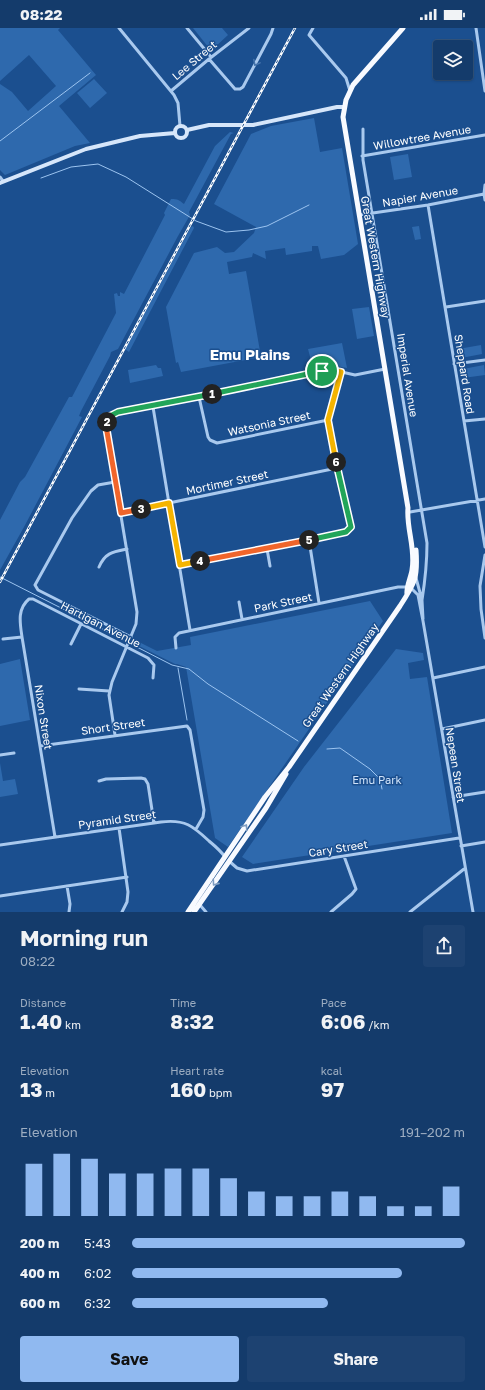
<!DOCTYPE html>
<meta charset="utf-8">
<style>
body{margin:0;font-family:"Golos Text",sans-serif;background:#1d4271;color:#f1f3f6;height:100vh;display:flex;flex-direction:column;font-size:15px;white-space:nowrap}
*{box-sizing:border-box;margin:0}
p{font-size:13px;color:#9dadc1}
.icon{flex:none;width:22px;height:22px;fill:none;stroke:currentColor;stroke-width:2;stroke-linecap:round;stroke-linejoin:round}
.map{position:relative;height:884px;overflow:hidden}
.sheet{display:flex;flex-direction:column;background:#143b6b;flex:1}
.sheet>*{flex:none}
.controls{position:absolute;left:433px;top:12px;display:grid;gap:8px}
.controls a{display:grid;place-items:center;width:40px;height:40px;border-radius:4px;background:#143b6b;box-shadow:0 1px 3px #0004,0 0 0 1px #33557e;font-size:20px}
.pin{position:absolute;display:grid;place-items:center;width:34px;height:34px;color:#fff;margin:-17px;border:2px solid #fff;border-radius:50%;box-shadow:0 1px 4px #0007}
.km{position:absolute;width:20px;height:20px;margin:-10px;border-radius:50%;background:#222;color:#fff;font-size:11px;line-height:20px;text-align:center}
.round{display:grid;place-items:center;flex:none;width:42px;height:42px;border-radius:4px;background:#1d4271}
.overview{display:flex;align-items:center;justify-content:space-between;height:68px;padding:0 20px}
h1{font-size:22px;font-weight:700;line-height:30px}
.metrics{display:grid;grid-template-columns:repeat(3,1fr);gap:6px;height:68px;padding:4px 20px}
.metrics div{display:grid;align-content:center}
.metrics b{font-size:20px;font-weight:700}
.metrics small{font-size:11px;font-weight:400}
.metrics p{font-size:11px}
.chart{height:112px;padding:8px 20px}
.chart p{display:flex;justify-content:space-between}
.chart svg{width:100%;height:72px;margin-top:4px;stroke:#90b9f0;stroke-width:6}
.action{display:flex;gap:8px;margin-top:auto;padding:8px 20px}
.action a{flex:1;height:46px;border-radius:4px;background:#90b9f0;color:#111;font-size:16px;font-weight:700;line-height:46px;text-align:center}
.action a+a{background:#1d4271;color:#f1f3f6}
ul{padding:0 20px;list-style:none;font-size:13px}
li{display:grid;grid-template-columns:64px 48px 1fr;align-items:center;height:30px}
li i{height:10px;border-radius:5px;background:#90b9f0}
.status{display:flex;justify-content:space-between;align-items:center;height:28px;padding:0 20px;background:#143b6b;direction:ltr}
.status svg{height:11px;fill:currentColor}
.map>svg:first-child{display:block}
.green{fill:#2e69ad}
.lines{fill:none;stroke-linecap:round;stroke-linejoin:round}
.stream{stroke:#9cc4f0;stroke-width:1}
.minor{stroke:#a9c9ee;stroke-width:3}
.secondary{stroke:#d6e6fa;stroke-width:4}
.trunk{stroke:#f8faff;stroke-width:5}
.rail-casing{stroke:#fff;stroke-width:2.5}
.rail{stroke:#1b4f8f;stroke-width:1;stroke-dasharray:3;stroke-linecap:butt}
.oneway{stroke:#4674ac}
.oneway2{stroke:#7e9cc1}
.split-1-casing{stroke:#fff;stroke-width:8}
.split-2-casing{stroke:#fff;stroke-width:8}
.split-3-casing{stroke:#fff;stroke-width:8}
.split-4-casing{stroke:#fff;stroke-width:8}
.split-5-casing{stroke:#fff;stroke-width:8}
.split-6-casing{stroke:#fff;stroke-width:8}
.split-7-casing{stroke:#fff;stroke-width:8}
.split-1{stroke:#22a559;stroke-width:5}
.split-2{stroke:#22a559;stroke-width:5}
.split-3{stroke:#f0652b;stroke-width:5}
.split-4{stroke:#f5b400;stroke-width:5}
.split-5{stroke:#f0652b;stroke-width:5}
.split-6{stroke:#22a559;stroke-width:5}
.split-7{stroke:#f5b400;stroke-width:5}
.labels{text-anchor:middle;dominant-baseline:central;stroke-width:3;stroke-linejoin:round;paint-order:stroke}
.street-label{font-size:11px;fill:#fff;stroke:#1b4f8f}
.park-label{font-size:11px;fill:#cfe3fa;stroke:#1b4f8f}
.district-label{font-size:15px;font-weight:bold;fill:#fff;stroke:#1b4f8f}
</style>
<div class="status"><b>08:22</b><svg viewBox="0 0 49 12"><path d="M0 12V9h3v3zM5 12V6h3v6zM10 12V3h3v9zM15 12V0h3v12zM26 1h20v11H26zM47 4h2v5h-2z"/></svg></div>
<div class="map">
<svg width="485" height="884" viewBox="0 0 485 884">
<rect width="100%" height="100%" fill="#1b4f8f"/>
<!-- green -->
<path class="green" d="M0,0H60L58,2L96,47L59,78L90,115L75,118L5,147L0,142V56L12,64L28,83L56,58L29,27L0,53Z
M193,0H222L228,7L214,20H209Z
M94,51L107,65L90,80L77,65Z
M314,90L320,124L342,120L358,216L344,227L321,231L318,218H312V223L286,227L285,220L265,223L266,231L253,225L252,229L227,234L229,246L246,243L261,329L181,344L178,334L176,335L166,279L194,225L217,219L225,225L234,224L254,205L256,199L214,176L251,106L271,98Z
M230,104L234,105L231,106L189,184L190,187L178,208L118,321L111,324L110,328L81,383L79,388L82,389L24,499L0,542V492L20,454L25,449L69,369H72L116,285L114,266L117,265L118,268H120V264L124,266L165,187L164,185L171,171C178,171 179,172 184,176L215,118Z
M408,126L412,149L394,152L390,129Z
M193,198L194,200L129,324L125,321L191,199Z
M419,198L421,211L415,212L412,199Z
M369,279L374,308L357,311L352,281Z
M342,315L347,340L330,337L313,340L308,321Z
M481,317L482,326L461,330L459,328L458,321Z
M156,337L158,340H161L163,348L130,355L128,342Z
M484,337L485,347L463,350L461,343L463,341Z
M370,573L383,593L228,819L215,810L186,639L177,636H175L133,615L135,612L157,623L191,617L190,609Z
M396,621L423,625L424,632L408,635L410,651L427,649L452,805L253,836L242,829L304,739Z
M20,631L30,692L0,698V636Z
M0,735L3,753L15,751L18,766L0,769Z"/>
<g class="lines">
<!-- stream -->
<path class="stream" d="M0,113L90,45
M41,150L71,139L98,136L126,149L196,193L226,204L249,202L267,198L309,177
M0,549L124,612
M133,617L172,637L189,641L208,656L298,713
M178,640L187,692
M327,721L340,720L370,741L380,751L382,761"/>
<!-- minor -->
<path class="minor" d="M119,0L174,67L178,75L180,98
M187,0L211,29
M313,0L309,7L346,50L350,63
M476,0L485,63
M209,31L235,61H240L243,59L271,6L273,0
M171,63L209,31L249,0
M363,101V132L427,515C427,535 425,553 422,572
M362,128L485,107
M0,149L3,153
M485,157L484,166L485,172
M428,177L485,519
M359,187L428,177L484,166
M446,279L485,273
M454,336L485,332
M199,369L208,409L210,412L217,415L328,392
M153,379L190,602
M464,393L485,391
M115,454L98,457L91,463L72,490L35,557L38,562L131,609
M410,484L485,471
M121,485L337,440
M309,512L319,575
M267,521L270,538
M485,527L480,558L481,581L485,610
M180,537L267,521L346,504L350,501L351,496L329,398L328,392L341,344
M99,539C105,525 112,524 127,521
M416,550L422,572L423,591
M412,561L418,567L423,593L473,884
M239,574L242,591
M3,611L22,609
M71,616L81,596
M176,620L175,609L179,605L398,559H408
M433,650L485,639
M79,661L109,663
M442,701L485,692
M115,707L109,667L112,654L136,596L137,584L106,398L108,392L110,388L118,384L153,379L326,343L333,342L355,347L385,341
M40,718L187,698L190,702L204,782L203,789L196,801
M0,727L14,725
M99,753L106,751L141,750L145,751L148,756L154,795
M453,769L485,764
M119,800L128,864L127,874L122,884
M55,809L22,609C20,595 17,581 29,571H33L148,630L154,637L153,650
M0,817L161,794C185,791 193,798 209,813C215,818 221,823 225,829
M461,818L485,814
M229,833L237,840L247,843L459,810
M67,858L70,876L69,884
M0,868L127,849
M200,877L206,884
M331,884L352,866L356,861L344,828
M410,884L464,841"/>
<!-- secondary -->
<path class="secondary" d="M175 104a6 6 0 1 1 12 0a6 6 0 1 1-12 0Z
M187,102L209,97H253L337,79H344
M0,155L86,121L140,108L175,105"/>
<!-- trunk -->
<path class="trunk" d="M403,0L353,57L346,72L343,89L408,480C406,500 416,521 412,542C411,549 406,559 407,566
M188,884L265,769L289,739L400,578C415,555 418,550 416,522
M194,884L266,780L286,746"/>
<defs>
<path id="rail" d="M0,554L295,0"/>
</defs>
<!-- rail casing -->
<use href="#rail" class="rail-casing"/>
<!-- rail -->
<use href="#rail" class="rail"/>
</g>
<!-- one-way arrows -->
<defs><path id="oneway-chevron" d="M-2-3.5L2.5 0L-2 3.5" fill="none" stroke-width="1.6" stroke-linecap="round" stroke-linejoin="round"/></defs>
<use class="oneway" href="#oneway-chevron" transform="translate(256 35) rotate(118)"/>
<g class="oneway2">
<use href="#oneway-chevron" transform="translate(245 799) rotate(-56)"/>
<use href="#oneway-chevron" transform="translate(215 855) rotate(125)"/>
</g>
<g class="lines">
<defs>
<path id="split-1" d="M212,366L322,343"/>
<path id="split-2" d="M107,394L110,388L118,384L212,366"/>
<path id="split-3" d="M107,394L106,398L121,485L141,481"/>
<path id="split-4" d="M141,481L169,475L180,537L200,533"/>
<path id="split-5" d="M200,533L309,512"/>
<path id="split-6" d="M309,512L346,504L351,499L336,434"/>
<path id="split-7" d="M322,343L331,342L341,344L328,392L336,434"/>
</defs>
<!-- split-1 casing -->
<use href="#split-1" class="split-1-casing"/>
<!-- split-2 casing -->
<use href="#split-2" class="split-2-casing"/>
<!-- split-3 casing -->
<use href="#split-3" class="split-3-casing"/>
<!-- split-4 casing -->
<use href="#split-4" class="split-4-casing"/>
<!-- split-5 casing -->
<use href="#split-5" class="split-5-casing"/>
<!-- split-6 casing -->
<use href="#split-6" class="split-6-casing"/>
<!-- split-7 casing -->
<use href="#split-7" class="split-7-casing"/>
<!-- split-1 -->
<use href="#split-1" class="split-1"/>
<!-- split-2 -->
<use href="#split-2" class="split-2"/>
<!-- split-3 -->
<use href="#split-3" class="split-3"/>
<!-- split-4 -->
<use href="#split-4" class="split-4"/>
<!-- split-5 -->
<use href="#split-5" class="split-5"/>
<!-- split-6 -->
<use href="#split-6" class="split-6"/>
<!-- split-7 -->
<use href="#split-7" class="split-7"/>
</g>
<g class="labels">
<!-- street labels -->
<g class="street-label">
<text transform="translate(194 32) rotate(-40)">Lee Street</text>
<text transform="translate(422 109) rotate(-10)">Willowtree Avenue</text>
<text transform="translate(420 168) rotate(-10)">Napier Avenue</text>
<text transform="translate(376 229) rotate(80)">Great Western Highway</text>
<text transform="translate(465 346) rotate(81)">Sheppard Road</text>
<text transform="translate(408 347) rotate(81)">Imperial Avenue</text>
<text transform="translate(269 395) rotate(-12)">Watsonia Street</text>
<text transform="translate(227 454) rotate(-12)">Mortimer Street</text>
<text transform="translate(283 574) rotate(-12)">Park Street</text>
<text transform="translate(101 596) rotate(27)">Hartigan Avenue</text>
<text transform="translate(340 647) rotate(-55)">Great Western Highway</text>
<text transform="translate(44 689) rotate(81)">Nixon Street</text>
<text transform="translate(113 698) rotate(-8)">Short Street</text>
<text transform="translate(456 737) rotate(81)">Nepean Street</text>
<text transform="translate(117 791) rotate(-8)">Pyramid Street</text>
<text transform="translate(338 820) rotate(-9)">Cary Street</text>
</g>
<!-- park labels -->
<g class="park-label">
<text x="377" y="751">Emu Park</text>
</g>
<!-- district labels -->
<g class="district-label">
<text x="250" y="326">Emu Plains</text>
</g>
</g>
</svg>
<div class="controls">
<a><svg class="icon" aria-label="layers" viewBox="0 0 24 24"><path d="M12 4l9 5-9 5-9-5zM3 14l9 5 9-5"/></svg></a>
</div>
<div class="pin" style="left:322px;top:343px;background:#1e9e55"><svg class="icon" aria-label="arrive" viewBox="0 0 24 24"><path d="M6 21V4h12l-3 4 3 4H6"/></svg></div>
<b class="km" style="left:212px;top:366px">1</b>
<b class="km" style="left:107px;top:394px">2</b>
<b class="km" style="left:141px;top:481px">3</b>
<b class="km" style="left:200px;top:533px">4</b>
<b class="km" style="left:309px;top:512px">5</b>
<b class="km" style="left:336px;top:434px">6</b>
</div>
<section class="sheet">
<div class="overview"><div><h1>Morning run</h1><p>08:22</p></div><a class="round"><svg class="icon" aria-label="share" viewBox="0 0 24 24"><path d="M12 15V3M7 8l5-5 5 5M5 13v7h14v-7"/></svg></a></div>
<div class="metrics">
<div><p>Distance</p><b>1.40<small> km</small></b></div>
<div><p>Time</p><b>8:32</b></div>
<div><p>Pace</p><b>6:06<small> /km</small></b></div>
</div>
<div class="metrics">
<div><p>Elevation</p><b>13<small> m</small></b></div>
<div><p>Heart rate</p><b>160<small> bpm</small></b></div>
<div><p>kcal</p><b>97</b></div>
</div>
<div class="chart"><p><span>Elevation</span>191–202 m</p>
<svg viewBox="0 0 160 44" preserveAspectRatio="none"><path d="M5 44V12M15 44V6M25 44V9M35 44V18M45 44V18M55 44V15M65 44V15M75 44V21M85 44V29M95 44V32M105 44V32M115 44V29M125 44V32M135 44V38M145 44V38M155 44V26"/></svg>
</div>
<ul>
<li><b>200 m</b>5:43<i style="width:100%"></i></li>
<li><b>400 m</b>6:02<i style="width:81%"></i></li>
<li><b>600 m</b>6:32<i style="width:59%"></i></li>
</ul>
<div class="action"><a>Save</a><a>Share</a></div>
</section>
